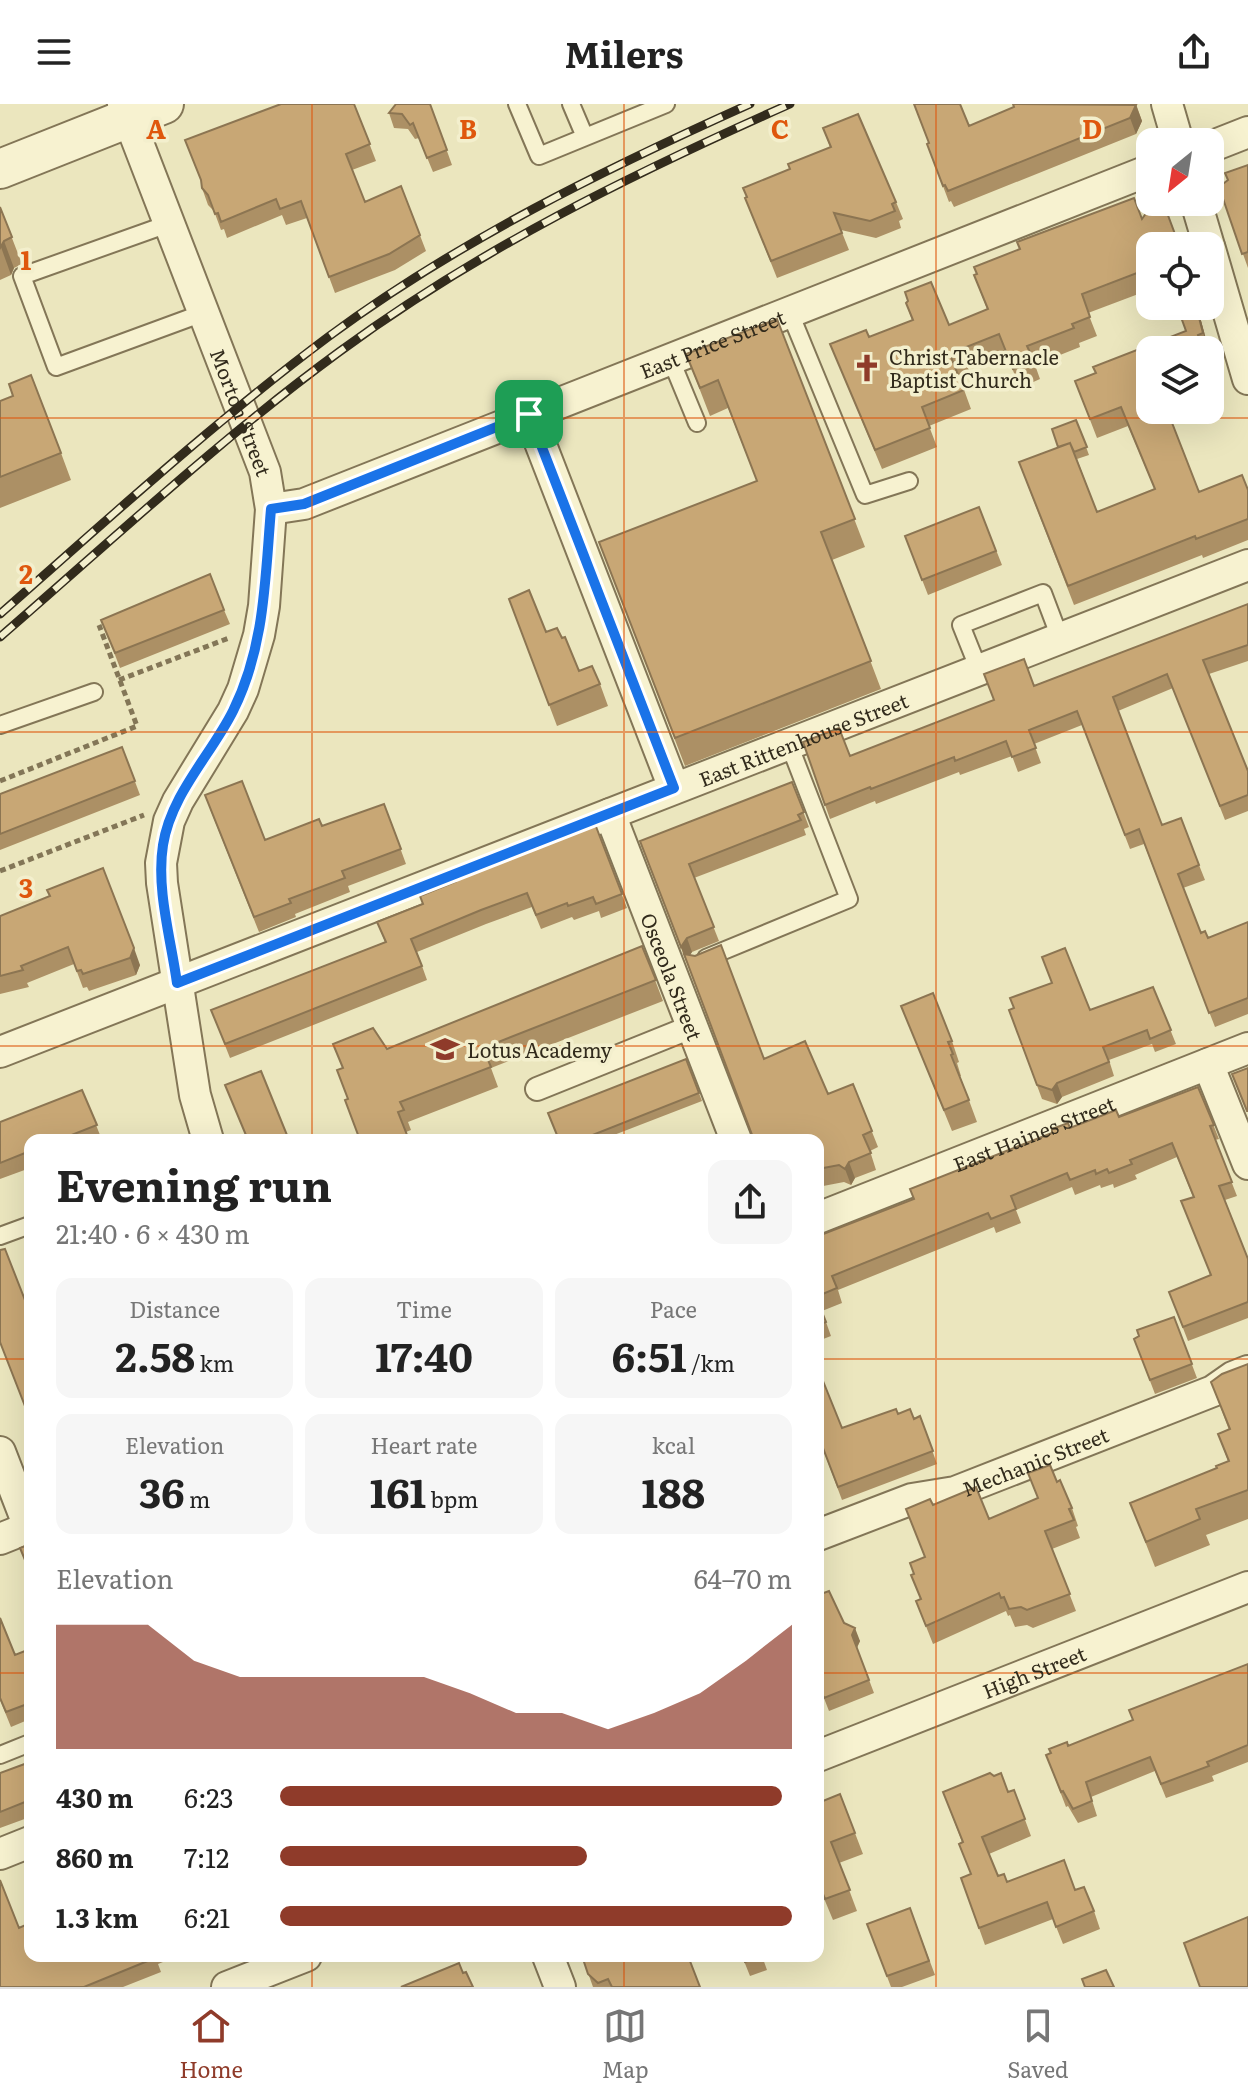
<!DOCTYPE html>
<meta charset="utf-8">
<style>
body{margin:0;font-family:Literata,serif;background:#f6f6f6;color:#222;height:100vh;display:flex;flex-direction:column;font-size:30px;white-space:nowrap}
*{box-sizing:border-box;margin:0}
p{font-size:26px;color:#767676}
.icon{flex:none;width:44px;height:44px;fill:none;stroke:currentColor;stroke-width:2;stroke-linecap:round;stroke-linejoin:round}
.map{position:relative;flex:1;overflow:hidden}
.details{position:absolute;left:24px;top:1030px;width:800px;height:828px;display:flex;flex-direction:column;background:#fff;border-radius:16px;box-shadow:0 8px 32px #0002}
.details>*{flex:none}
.needle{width:52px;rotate:210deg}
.tools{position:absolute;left:1136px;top:24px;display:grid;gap:16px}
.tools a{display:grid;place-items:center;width:88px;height:88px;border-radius:16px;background:#fff;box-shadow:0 8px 32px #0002;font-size:40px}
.pin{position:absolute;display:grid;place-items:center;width:68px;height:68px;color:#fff;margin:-34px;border-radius:16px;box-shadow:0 4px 12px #0006}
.round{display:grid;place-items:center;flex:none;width:84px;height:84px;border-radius:16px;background:#f6f6f6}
.summary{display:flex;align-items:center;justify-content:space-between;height:136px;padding:0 32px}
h1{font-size:44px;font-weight:700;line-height:60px}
.metrics{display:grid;grid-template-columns:repeat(3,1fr);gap:12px;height:136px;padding:8px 32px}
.metrics div{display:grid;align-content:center;border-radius:16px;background:#f6f6f6;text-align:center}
.metrics b{font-size:40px;font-weight:700}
.metrics small{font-size:22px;font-weight:400}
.metrics p{font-size:22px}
.chart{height:224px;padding:16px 32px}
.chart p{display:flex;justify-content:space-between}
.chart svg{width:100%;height:144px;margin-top:8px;fill:#8f3b2a;opacity:.7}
ul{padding:0 32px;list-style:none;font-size:26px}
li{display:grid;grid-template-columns:128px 96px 1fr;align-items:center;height:60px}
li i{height:20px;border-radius:10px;background:#8f3b2a}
header{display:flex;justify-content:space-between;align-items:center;height:104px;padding:0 32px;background:#fff;font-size:36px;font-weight:700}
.menu{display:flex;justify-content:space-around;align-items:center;height:112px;border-top:2px solid #e0e0e0;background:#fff;font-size:22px;color:#767676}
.menu a{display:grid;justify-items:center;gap:4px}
.menu .active{color:#8f3b2a}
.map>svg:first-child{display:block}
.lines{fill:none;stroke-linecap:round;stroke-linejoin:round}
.service-casing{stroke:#837657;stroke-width:20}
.pedestrian-casing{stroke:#837657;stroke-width:26}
.minor-casing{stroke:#837657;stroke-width:34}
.tertiary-casing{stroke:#837657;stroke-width:42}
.path{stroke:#837657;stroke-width:5;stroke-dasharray:6 4;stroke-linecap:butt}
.service{stroke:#f7f2d0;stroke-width:16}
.pedestrian{stroke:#f7f2d0;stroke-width:22}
.minor{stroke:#f7f2d0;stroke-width:30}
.tertiary{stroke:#f7f2d0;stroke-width:38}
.rail-casing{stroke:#322b1c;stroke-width:9}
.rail{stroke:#f3efcd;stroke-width:6;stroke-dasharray:18;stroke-linecap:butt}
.wall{fill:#ac9065}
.shaded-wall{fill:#8c7552}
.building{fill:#c8a775;stroke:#8c7552;stroke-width:2}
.route-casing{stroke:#fff;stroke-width:16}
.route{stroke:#1a73e8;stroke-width:10}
.grid{fill:none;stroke:#df570d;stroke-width:2;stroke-opacity:0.55}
.labels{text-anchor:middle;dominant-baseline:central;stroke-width:7;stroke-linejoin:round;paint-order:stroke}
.street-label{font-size:20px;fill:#322b1c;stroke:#f3efcd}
.poi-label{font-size:20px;fill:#322b1c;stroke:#f3efcd;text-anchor:start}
.grid-label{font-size:26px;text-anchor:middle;font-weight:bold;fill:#df570d;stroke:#f3efcd;stroke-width:7;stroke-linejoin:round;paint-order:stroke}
</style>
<header><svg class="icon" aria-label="menu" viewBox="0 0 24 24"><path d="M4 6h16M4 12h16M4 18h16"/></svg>Milers<svg class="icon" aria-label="share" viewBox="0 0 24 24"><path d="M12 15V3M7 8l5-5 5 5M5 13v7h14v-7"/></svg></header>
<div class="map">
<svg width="1248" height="1883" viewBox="0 0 1248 1883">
<rect width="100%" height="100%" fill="#ebe6be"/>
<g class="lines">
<defs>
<path id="service" d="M517,0L539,52L666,0
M571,0L585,33
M168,120L22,172L56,263L203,209
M790,209L865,391L909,377
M671,256L697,319
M979,566L961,521L1043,489L1060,534
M0,621L94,588
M706,854L849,795L789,640
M0,1132L30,1121
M0,1651L30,1639"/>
<path id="pedestrian" d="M537,985L691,923"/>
<g id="minor">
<path id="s1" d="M123,0L265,368L271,405L264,502L259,531L243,585L233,607L178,697L169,717L161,759L162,779L195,991L208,1036"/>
<path d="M1167,0L1178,38"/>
<path d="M1210,43L1248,28"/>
<path d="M1196,98L1209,142"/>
<path d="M1210,145L1248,275"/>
<path d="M529,310L674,684"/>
<path id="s2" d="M271,405L304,400L1150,66"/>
<path id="s3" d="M610,710L736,1036"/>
<path id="s4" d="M0,948L1248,461"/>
<path d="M1208,960L1248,1060"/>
<path id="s5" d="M818,1114L1248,944"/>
<path d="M0,1348L29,1423"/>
<path id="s6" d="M818,1431L912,1395L955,1388L1213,1287L1233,1273L1248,1267"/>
<path d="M0,1435L30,1423"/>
<path id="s7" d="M818,1652L1248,1483"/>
<path d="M0,1750L30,1738"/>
<path d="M548,1852L560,1883"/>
<path d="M227,1883L306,1852"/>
</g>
<path id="tertiary" d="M0,65L164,0"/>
</defs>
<!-- service casing -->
<use href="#service" class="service-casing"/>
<!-- pedestrian casing -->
<use href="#pedestrian" class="pedestrian-casing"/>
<!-- minor casing -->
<use href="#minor" class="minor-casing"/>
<!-- tertiary casing -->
<use href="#tertiary" class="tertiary-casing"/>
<!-- path -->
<path class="path" d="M119,576L229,534
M0,677L137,622L99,521
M0,767L144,711"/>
<!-- service -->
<use href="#service" class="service"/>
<!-- pedestrian -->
<use href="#pedestrian" class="pedestrian"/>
<!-- minor -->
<use href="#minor" class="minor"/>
<!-- tertiary -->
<use href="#tertiary" class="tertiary"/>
<defs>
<path id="rail" d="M0,510C107,416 213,319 328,233C458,137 603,66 750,0
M0,533C111,437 220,335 339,248C479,145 632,70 790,0"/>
</defs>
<!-- rail casing -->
<use href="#rail" class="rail-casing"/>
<!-- rail -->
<use href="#rail" class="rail"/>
</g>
<!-- wall -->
<path class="wall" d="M354,0L376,57L352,66L365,98L401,82L426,147L395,166L335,189L307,114L286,121L282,111L227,134L224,125L221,126L214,107L208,101L202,84V79L185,36Z
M430,0L452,61L433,68L419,34L415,35L408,25L394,24L389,9Z
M1136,0L1142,17L1136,30L954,103L951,97L949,98L927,40L969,22Z
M823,24L896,98L903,115L899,117L901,124L876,134L841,126L849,146L777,174L745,94L790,65L830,43Z
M1248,61V164L1219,83Z
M0,103L22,160L14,164L11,171L0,176Z
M1142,115L1175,130L1186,131L1190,142H1150V189L1149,186L1088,209L1097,232L1079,239L1080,243L1035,261L1040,275L1020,284L1006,249L968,264L969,267L959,272L971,305L929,322L937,343L882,365L830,240L869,233L912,216L906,199L949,221L987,205L974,171Z
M1197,202L1209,246H1150V306H1183L1169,311L1199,388L1248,386V436L1203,454L1202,451L1074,501L1026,377L1058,343L1076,316L1089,351L1077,355L1097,408L1155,386L1128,322L1097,334L1075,277L1096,269L1186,227Z
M777,215L865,443L832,456L881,585L685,662L599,438L757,377L728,304L710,312L686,250Z
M1210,261L1221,291L1210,296Z
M0,297L61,349L71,376L0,404Z
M979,403L1002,461L928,491L905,432Z
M509,495L546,528L562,534L579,567L600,580L608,602L557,622Z
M1248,500V557L1209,570L1248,667V707L1225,716L1173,584L1118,607L1162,721L1199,761L1205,776L1183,784L1201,829L1208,834L1248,818V910L1215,923L1144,740L1130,745L1082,621L1034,640L1041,659L1018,668L1012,652L960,671L959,668L876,700L875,697L830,715L803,638L850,652Z
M224,506L230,520L120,564L107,530Z
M122,643L140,691L0,746V690Z
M792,678L809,723L804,725L806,731L694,774L719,837L692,848L690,851L764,955L828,990L853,980L878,1043L870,1047L876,1066L855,1074L851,1081L844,1078L818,1083V1036L686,857L640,737Z
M384,700L406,760L348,782L350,788L295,810L296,813L259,828L210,705L265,736L322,722Z
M595,720L627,804L601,814L599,807L574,816L572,813L541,825L532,803L486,820L417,848L427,876L230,954L211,906L385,838L377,818L423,800Z
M50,792L140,861L136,871L89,887L87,883L83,884L74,860L27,879L29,883L0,890V812Z
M642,842L663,897L491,964L498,983L408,1018L411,1026L406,1028L348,995L387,945Z
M1153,883L1176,940L1155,948L1152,940L1109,956L1114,972L1062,993L1057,1000L1042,995L1009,906L1014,904L1090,906Z
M901,902L952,937L959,958L957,959L961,972H960L977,1018L952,1027Z
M686,955L702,997L601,1036H558Z
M1198,983L1219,1035L1215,1036L1237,1092L1225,1096L1248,1155V1214L1188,1237L1169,1188L1210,1171L1193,1093L1177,1053L1135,1071L1137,1075L1114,1084L1113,1080L1101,1084L1100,1081L1075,1091L1072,1083L1016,1106L1021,1119L996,1129L994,1123L838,1186L842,1199L822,1207L831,1232L818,1237V1132L914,1095L1070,1024L1119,1013Z
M82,986L102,1036H30V1064L0,1075V1018Z
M1174,1213L1197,1274L1155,1290L1134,1235Z
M1248,1260V1415L1206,1431L1210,1441L1155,1463L1130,1399L1217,1364L1228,1357L1218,1330L1229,1326L1211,1278Z
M898,1310L914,1315L920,1312L937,1360L842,1396L818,1332Z
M1057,1378L1072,1404L1078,1422L1076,1423L1080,1434L1052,1445L1076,1507L1033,1524L1027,1521L1015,1523L1010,1511L1008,1512L1006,1507L933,1540L916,1497L921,1496L911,1471L914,1470L925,1453L906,1405L933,1401L989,1415L1038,1395Z
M821,1490L860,1537L857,1544L874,1589L829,1607L818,1579Z
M30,1545V1615L11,1623L0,1596L15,1551Z
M1248,1560V1658L1212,1672L1214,1677L1166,1694L1155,1667L1091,1693L1097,1712L1078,1719L1068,1702L1066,1703L1046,1651L1133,1617Z
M30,1658V1713L0,1724V1669Z
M1014,1686L1031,1732L989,1750L998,1772L1007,1778L1075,1786L1094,1807L1100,1825L1063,1840L1053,1815L985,1841L961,1774L971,1771L959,1740L962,1738L943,1688H1008Z
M840,1690L863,1750L839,1759L857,1807L833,1816L818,1780V1699Z
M910,1804L935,1871L902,1883H891L867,1820Z
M30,1852H178L158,1860L161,1868L123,1883H0Z
M582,1852H689H688L700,1883H593Z
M742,1852H762L767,1866L750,1872Z"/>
<!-- shaded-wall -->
<path class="shaded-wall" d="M1136,1L1142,17L1136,30L1130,14Z
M1186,131L1190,142H1180Z
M4,137L14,164L11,171L1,143Z
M1196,202H1197L1209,246L1203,229Z
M687,834L692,848L686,857L681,843Z
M134,844L140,861L136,871L130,854Z
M1057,979L1062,993L1057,1000L1052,986Z
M849,1058L855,1074L851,1081L845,1065Z
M855,1524L860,1537L856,1545L852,1531Z"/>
<!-- building -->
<path class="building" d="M281,0H354L370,40L346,50L365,98L401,82L420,131L389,150L329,173L301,97L280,105L276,95L221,118L218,109L215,110L208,91L202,84L201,76L185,36Z
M396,0H430L447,46L427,54L413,19L410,21L402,10L389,9Z
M914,0H960L969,22L1014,3L1013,0L1136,1L1130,14L948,87L945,81L943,82L927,40L929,39Z
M858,10L896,98L892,100L895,107L870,117L834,109L842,129L771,157L745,94L747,93L743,84L790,65L788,60L831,43L823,24Z
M1248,61V148L1242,150L1219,83L1228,76L1225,69Z
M1134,94L1142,115L1154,98H1163L1175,130L1186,131L1187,135L1180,142H1150V167L1143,170L1142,167L1082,190L1090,213L1072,220L1074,224L1027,242L1034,257L1013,265L999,230L961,245L962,248L951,253L964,286L922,303L930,324L875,346L830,240L866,226L869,233L913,216L906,199L908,197L905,188L931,178L949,221L988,205L974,171L977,170L974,163L1020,145L1017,138Z
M0,103L12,133L4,137L0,144Z
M1177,202H1196L1203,229L1198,231L1204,246H1150V306H1167L1199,388L1242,371L1248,386V415L1196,435L1195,432L1068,482L1019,358L1070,339L1097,408L1155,385L1121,303L1090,315L1075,277L1096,269L1093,263L1186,227Z
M777,215L855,415L821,428L871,557L675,634L599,438L757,377L718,276L700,284L686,250Z
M1210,261L1214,272L1210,274Z
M31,271L61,349L0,373V297L13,292L9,280Z
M1076,316L1087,343L1074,348L1070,339L1058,343L1052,325Z
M979,403L996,447L922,476L905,432Z
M210,470L224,506L115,549L101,516Z
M529,486L546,528L557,524L562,534L565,533L579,567L592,562L600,580L549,601L509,495Z
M1248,500V541L1203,556L1248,667V691L1220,702L1167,570L1113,593L1162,721L1181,714L1199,761L1178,770L1201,829L1205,827L1208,834L1248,818V894L1209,909L1139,725L1125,731L1077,607L1029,626L1036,644L1012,653L1006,637L955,657L954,653L871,685L870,683L825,701L803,638L839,624L850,652L994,596L984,570L1024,555L1034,582Z
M122,643L135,677L0,730V690Z
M242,677L265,736L319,715L322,722L384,700L401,745L342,767L345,774L289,795L291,799L254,813L205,691Z
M792,678L804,708L798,711L801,716L689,760L714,823L687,834L681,843L640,737Z
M595,720L622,790L596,800L593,793L568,802L567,799L536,811L527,789L481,806L411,835L422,862L225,940L211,906L386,838L377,818L423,800L420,792L455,778L453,776Z
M103,764L134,844L130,854L83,870L81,866L77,867L68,843L21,862L23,866L0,872V812L50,792L47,786Z
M721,841L764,955L805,937L828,990L853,980L872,1027L863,1031L871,1049L849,1058L845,1065L839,1061L818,1065V1036H754L684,850L695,852Z
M642,842L656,876L483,944L491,963L400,998L404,1006L398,1008L409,1036H360L345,996L348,995L337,966L343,964L333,940L373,924L387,945Z
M1065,844L1090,906L1153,883L1171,926L1150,935L1147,926L1103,943L1109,958L1057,979L1052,986L1037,981L1009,906L1014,904L1010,894L1052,879L1042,853Z
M933,889L952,937L948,938L953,950L951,951L969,996L944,1006L901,902Z
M686,955L699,989L580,1036H559L548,1009Z
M1248,964V1007H1247L1232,970Z
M261,967L289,1036H248L225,981Z
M1198,983L1214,1021L1210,1022L1232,1078L1219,1082L1248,1155V1198L1183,1223L1169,1188L1211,1171L1181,1097L1194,1093L1172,1039L1130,1056L1132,1060L1109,1069L1107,1065L1096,1070L1095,1066L1070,1076L1067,1069L1011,1092L1016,1105L991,1115L988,1109L832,1172L837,1184L818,1192V1132L914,1095L910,1085L1052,1029V1025L1068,1019L1070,1024L1116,1006L1119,1013Z
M82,986L97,1021L59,1036H30V1047L0,1059V1018Z
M5,1145L30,1209V1315L0,1238V1146Z
M818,1198L826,1218L818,1221Z
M1174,1213L1192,1260L1150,1276L1134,1235L1139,1232L1137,1226Z
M1248,1260V1386L1196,1405L1200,1415L1146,1438L1130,1399L1217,1364L1216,1362L1229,1357L1218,1330L1230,1325L1211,1278L1222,1270Z
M823,1277L842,1324L896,1305L898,1310L910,1305L914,1315L920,1312L933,1347L838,1383L818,1331V1279Z
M1050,1361L1057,1378L1060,1376L1072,1404L1069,1405L1074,1416L1045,1427L1070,1490L1027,1506L1021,1503L1009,1505L1004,1493L1001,1494L999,1489L926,1522L916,1497L921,1495L911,1471L914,1470L910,1459L925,1453L906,1405L930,1395L933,1401L976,1383L989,1415L1038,1394L1028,1369Z
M30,1440V1468L20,1444Z
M818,1483L821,1490L829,1487L844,1519L855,1524L852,1531L869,1576L824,1594L818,1578Z
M0,1514L15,1551L30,1545V1599L6,1608L0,1594Z
M1248,1560V1641L1207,1658L1209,1662L1161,1680L1150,1653L1086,1678L1092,1697L1073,1705L1063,1687L1061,1688L1046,1651L1051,1649L1049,1645L1067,1638L1068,1642L1133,1616L1129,1606Z
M30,1658V1696L0,1708V1669Z
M990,1669L994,1672L1001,1669L1008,1688L1014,1686L1025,1715L982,1733L998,1772L1004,1770L1007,1778L1064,1756L1075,1786L1084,1783L1094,1807L1056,1823L1047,1798L979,1824L961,1774L971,1770L959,1740L963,1738L943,1688Z
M840,1690L855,1729L831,1738L850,1786L825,1795L818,1778V1699Z
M0,1776L19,1824L30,1819V1852H155V1854L84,1883H0Z
M910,1804L929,1857L887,1872L867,1820Z
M1248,1813V1883H1200L1184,1839Z
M582,1852H688L700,1883H612L608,1875L598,1879L588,1870Z
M743,1852H761L745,1858Z
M459,1859L463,1869L466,1868L473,1883H401Z
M1106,1866L1114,1883H1085L1082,1875Z"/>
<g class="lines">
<defs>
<path id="route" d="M529,310L674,684L177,879C171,835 156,785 163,741C171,690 211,651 233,607C265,543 265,475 271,405L304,400Z"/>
</defs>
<!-- route casing -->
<use href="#route" class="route-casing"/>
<!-- route -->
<use href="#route" class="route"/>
</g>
<!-- grid -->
<path class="grid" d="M312,0V1036M624,0V1036M936,0V1883M0,314H1248M0,628H1248M0,942H1248M0,1255H30M818,1255H1248M0,1569H30M818,1569H1248M312,1852V1883M624,1852V1883"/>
<!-- icons -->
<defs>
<symbol id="church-bare" viewBox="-9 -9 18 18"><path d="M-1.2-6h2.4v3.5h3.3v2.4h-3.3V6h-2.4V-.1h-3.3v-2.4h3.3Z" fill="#8f3b2a" stroke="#f3efcd" stroke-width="2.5" paint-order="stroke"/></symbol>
<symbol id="school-bare" viewBox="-9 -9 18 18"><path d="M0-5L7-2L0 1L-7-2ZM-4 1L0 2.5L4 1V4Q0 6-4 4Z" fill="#8f3b2a" stroke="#f3efcd" stroke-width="2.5" paint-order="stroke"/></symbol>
</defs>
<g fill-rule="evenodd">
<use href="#church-bare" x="847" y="244" width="40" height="40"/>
<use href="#school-bare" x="425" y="925" width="40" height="40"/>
</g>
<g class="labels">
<!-- street labels -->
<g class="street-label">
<text stroke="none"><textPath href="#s2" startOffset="472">East Price Street</textPath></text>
<text stroke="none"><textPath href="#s1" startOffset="330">Morton Street</textPath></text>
<text stroke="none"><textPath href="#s4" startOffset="862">East Rittenhouse Street</textPath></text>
<text stroke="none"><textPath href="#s3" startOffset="174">Osceola Street</textPath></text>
<text stroke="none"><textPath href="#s5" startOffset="232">East Haines Street</textPath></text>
<text stroke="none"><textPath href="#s6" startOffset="230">Mechanic Street</textPath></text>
<text stroke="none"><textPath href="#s7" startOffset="232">High Street</textPath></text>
</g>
<!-- poi labels -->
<g class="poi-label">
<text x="889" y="252">Christ Tabernacle<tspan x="889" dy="23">Baptist Church</tspan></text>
<text x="467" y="945">Lotus Academy</text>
</g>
</g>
<g class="grid-label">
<text x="156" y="35">A</text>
<text x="468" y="35">B</text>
<text x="780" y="35">C</text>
<text x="1092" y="35">D</text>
<text x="26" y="166">1</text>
<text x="26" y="480">2</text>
<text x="26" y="794">3</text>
</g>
</svg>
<div class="tools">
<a><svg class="needle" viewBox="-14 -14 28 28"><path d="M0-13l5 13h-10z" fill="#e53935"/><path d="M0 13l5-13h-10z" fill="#767676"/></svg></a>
<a><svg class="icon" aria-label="locate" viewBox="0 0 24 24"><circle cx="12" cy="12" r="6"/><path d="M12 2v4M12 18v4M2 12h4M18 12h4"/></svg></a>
<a><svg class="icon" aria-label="layers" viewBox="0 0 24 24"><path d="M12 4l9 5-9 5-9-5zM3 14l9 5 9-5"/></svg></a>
</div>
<div class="pin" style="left:529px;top:310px;background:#1e9e55"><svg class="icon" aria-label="arrive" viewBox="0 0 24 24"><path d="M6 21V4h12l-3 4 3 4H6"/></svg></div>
<section class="details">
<div class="summary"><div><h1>Evening run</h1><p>21:40 · 6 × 430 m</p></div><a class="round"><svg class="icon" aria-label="share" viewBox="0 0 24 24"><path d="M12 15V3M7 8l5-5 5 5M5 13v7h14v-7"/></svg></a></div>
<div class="metrics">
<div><p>Distance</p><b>2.58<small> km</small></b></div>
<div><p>Time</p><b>17:40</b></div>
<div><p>Pace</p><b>6:51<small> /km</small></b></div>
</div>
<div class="metrics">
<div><p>Elevation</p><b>36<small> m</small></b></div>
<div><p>Heart rate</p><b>161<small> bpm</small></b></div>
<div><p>kcal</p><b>188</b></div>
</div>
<div class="chart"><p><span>Elevation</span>64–70 m</p>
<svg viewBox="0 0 160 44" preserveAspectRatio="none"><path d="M0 44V6L10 6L20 6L30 17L40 22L50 22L60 22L70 22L80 22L90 27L100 33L110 33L120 38L130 33L140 27L150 17L160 6V44z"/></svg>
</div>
<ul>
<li><b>430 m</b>6:23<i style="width:98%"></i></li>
<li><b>860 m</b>7:12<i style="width:60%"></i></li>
<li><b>1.3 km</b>6:21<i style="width:100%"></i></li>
</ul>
</section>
</div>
<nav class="menu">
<a class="active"><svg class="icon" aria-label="home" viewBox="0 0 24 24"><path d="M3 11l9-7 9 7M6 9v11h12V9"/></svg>Home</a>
<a><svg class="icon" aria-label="map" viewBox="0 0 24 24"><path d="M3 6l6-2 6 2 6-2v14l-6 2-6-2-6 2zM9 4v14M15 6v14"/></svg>Map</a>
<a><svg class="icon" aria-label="saved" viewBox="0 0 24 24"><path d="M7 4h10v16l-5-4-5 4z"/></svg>Saved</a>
</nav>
